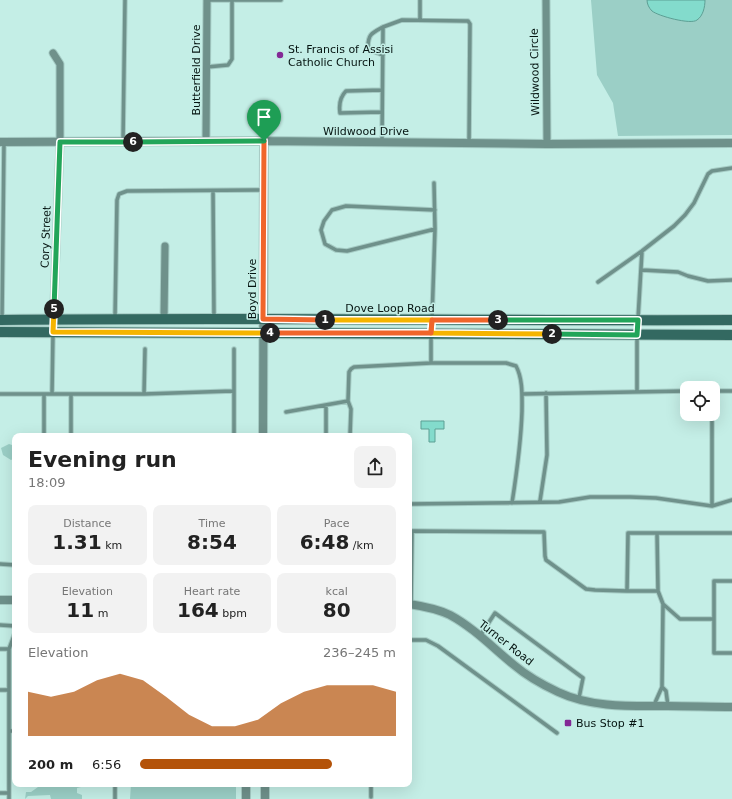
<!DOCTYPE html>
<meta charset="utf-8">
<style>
body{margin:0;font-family:"DejaVu Sans",sans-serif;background:#f2f2f2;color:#222;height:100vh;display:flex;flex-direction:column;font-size:15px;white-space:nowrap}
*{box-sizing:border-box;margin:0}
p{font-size:13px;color:#767676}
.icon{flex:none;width:22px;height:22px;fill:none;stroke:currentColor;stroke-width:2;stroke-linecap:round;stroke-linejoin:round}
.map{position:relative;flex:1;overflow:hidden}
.side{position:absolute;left:12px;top:433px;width:400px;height:354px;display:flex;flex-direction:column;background:#fff;border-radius:8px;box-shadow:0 4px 16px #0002}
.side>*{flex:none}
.buttons{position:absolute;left:680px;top:381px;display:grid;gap:8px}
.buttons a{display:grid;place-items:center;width:40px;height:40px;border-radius:8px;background:#fff;box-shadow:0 4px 16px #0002;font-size:20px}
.pin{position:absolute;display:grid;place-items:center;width:34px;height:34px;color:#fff;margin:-41px -17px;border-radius:50% 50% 50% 0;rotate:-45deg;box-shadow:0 0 4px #0007}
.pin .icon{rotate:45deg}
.km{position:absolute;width:20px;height:20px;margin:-10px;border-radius:50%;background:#222;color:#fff;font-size:11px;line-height:20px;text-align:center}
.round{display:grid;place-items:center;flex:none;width:42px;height:42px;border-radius:8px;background:#f2f2f2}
.summary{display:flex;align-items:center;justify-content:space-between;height:68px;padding:0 16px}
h1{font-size:22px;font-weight:600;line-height:30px}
.figures{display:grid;grid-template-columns:repeat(3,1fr);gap:6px;height:68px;padding:4px 16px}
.figures div{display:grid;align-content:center;border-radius:8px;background:#f2f2f2;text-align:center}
.figures b{font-size:20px;font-weight:600}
.figures small{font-size:11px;font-weight:400}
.figures p{font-size:11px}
.chart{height:112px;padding:8px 16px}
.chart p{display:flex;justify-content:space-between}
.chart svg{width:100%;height:72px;margin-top:4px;fill:#b45309;opacity:.7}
ul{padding:0 16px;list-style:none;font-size:13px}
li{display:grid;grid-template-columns:64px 48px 1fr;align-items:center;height:30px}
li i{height:10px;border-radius:5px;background:#b45309}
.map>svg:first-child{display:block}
.green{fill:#9bcfc6}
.water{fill:#83dbcc;stroke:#5d9f94}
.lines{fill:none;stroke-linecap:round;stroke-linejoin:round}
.service-casing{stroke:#a5cbc4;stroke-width:5.5}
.minor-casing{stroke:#a5cbc4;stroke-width:9}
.tertiary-casing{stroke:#a5cbc4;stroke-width:10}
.secondary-casing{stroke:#a5cbc4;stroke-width:12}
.service{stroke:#6f918b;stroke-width:3.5}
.minor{stroke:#6f918b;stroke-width:7}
.tertiary{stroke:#6f918b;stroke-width:8}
.secondary{stroke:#336961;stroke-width:10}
.split-1-casing{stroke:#fff;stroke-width:8}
.split-2-casing{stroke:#fff;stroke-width:8}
.split-3-casing{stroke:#fff;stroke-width:8}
.split-4-casing{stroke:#fff;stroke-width:8}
.split-5-casing{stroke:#fff;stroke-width:8}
.split-6-casing{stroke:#fff;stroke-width:8}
.split-7-casing{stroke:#fff;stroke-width:8}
.split-1{stroke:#f0652b;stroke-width:5}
.split-2{stroke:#f5b400;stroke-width:5}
.split-3{stroke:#22a559;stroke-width:5}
.split-4{stroke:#f0652b;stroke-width:5}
.split-5{stroke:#f5b400;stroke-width:5}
.split-6{stroke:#22a559;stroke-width:5}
.split-7{stroke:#22a559;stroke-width:5}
.poi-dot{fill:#832995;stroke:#c4eee6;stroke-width:1.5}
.labels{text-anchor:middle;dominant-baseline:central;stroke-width:3;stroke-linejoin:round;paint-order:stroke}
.poi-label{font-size:11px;fill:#051411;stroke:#c4eee6;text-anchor:start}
.street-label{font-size:11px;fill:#051411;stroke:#c4eee6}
</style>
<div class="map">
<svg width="732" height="799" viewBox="0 0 732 799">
<rect width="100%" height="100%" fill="#c4eee6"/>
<!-- green -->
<path class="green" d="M591,0H732V135L618,136L613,103L597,75Z
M9,444L15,446V458L11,460L3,455L1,448Z
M54,784H82L81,787L77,788V793L82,795V799H51L50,795L28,796L25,799L26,792H31L38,787H50Z
M131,784H236V799H130Z"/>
<!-- water -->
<path class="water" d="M647,0H705C705,7 703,16 697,20C691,25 658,16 652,11C649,8 647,4 647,0Z
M421,421H444V429H435V442H429V429H421Z"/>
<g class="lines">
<defs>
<path id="service" d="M207,0H281
M420,0V20
M383,55L375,52L368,47C368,34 372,33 383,27
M207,67L228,65L232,59V0
M382,112L340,113C339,106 340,97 346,91L382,90
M123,141L125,0
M382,141L383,27L402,20L465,21H468L470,24L469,143
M213,191L214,318
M435,210L346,206L332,210L324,221L321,230L325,244L336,250L347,251L435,229
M642,270L678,272L688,276L708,281L732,280
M598,282L642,251L674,226L685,215L694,203L708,174L712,171L732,168
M115,318L117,200L119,194L127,191L263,190
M2,319L4,142
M432,319L435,229L434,183
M638,319L642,251
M431,334V363
M637,391V336
M713,391H732
M0,394H144L233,391
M52,394L53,333
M144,394L145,349
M522,394L687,391
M348,401L351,409L350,436
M286,412L348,401L349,372L351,369L354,367L431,363H506L516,366C523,379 522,396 522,411C521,443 517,471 512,503
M44,436V394
M71,436V394
M234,436V349
M326,436V405
M540,501L547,455L546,393
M409,504L559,502L590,497H630L656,498L712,506L732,500
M712,506V414
M657,533L658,591H627L628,533H732
M0,564L15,565
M732,581H714V653H732
M411,604L412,531L544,532L545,556L546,560L586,589L595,590L627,591
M663,604L680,619H713
M0,625L15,626
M480,636L495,613L583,678L579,698
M409,640H426L438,646L557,733
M0,649H9L15,633
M662,687L666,691L668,706
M0,690H9
M654,705L662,687L663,604L658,591
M9,731H15
M371,784V797
M0,793H9
M9,799V649
M115,799V784"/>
<path id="minor" d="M546,0L547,144
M53,53L60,64V142L53,332
M206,141L207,0
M164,319L165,246"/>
<path id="tertiary" d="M0,142L264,141L547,144L732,143
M263,436L264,141
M0,600H15
M409,604C422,606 438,609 450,615C474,628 493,648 514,665C527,676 543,685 558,692C592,708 632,706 668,706C690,706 711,707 732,707
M246,799V784
M265,799V784"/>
<path id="secondary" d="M0,320C244,317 488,321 732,320
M0,332L732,335"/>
</defs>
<!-- service casing -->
<use href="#service" class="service-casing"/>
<!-- minor casing -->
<use href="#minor" class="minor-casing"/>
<!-- tertiary casing -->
<use href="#tertiary" class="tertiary-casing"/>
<!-- secondary casing -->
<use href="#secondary" class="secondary-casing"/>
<!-- service -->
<use href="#service" class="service"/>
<!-- minor -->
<use href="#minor" class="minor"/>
<!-- tertiary -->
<use href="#tertiary" class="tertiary"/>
<!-- secondary -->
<use href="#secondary" class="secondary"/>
</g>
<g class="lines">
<defs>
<path id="split-1" d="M264,141L263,319L325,320"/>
<path id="split-2" d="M325,320H432L431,333L552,334"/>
<path id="split-3" d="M498,320H638L637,335L552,334"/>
<path id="split-4" d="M270,333H431L432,320H498"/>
<path id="split-5" d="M54,309L53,332L270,333"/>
<path id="split-6" d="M54,309L60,142H133"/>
<path id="split-7" d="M133,142L264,141"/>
</defs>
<!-- split-1 casing -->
<use href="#split-1" class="split-1-casing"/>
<!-- split-2 casing -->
<use href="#split-2" class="split-2-casing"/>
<!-- split-3 casing -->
<use href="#split-3" class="split-3-casing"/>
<!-- split-4 casing -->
<use href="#split-4" class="split-4-casing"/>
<!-- split-5 casing -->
<use href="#split-5" class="split-5-casing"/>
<!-- split-6 casing -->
<use href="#split-6" class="split-6-casing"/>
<!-- split-7 casing -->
<use href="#split-7" class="split-7-casing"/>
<!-- split-1 -->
<use href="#split-1" class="split-1"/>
<!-- split-2 -->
<use href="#split-2" class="split-2"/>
<!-- split-3 -->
<use href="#split-3" class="split-3"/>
<!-- split-4 -->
<use href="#split-4" class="split-4"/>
<!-- split-5 -->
<use href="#split-5" class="split-5"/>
<!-- split-6 -->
<use href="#split-6" class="split-6"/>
<!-- split-7 -->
<use href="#split-7" class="split-7"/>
</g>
<!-- markers -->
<g class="poi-dot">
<circle cx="280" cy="55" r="4"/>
<rect x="564" y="719" width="8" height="8" rx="2"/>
</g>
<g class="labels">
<!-- poi labels -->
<g class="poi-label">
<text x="288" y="49">St. Francis of Assisi<tspan x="288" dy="13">Catholic Church</tspan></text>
<text x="576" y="723">Bus Stop #1</text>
</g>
<!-- street labels -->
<g class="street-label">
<text transform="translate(196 70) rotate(-90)">Butterfield Drive</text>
<text transform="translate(535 72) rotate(-91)">Wildwood Circle</text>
<text x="366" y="131">Wildwood Drive</text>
<text transform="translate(46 237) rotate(-88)">Cory Street</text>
<text transform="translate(252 289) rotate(-90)">Boyd Drive</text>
<text x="390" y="308">Dove Loop Road</text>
<text transform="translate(506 643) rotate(38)">Turner Road</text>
</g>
</g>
</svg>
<div class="buttons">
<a><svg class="icon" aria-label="locate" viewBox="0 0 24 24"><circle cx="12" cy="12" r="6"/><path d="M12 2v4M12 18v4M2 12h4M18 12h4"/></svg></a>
</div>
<div class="pin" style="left:264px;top:141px;background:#1e9e55"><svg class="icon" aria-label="arrive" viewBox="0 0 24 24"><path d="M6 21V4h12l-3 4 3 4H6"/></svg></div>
<b class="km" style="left:325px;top:320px">1</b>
<b class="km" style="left:552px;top:334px">2</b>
<b class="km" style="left:498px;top:320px">3</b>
<b class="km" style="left:270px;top:333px">4</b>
<b class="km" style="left:54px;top:309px">5</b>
<b class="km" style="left:133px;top:142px">6</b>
<section class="side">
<div class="summary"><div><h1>Evening run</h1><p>18:09</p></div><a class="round"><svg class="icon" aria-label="share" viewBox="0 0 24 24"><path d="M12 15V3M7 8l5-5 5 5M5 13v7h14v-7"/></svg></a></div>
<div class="figures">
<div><p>Distance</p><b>1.31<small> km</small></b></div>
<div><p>Time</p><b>8:54</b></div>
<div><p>Pace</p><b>6:48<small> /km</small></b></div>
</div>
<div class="figures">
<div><p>Elevation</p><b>11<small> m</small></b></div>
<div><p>Heart rate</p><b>164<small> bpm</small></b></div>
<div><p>kcal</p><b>80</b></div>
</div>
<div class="chart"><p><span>Elevation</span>236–245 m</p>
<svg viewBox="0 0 160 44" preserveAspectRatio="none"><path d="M0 44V17L10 20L20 17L30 10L40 6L50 10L60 20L70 31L80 38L90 38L100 34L110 24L120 17L130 13L140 13L150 13L160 17V44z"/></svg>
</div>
<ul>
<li><b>200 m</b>6:56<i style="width:75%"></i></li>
</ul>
</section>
</div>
